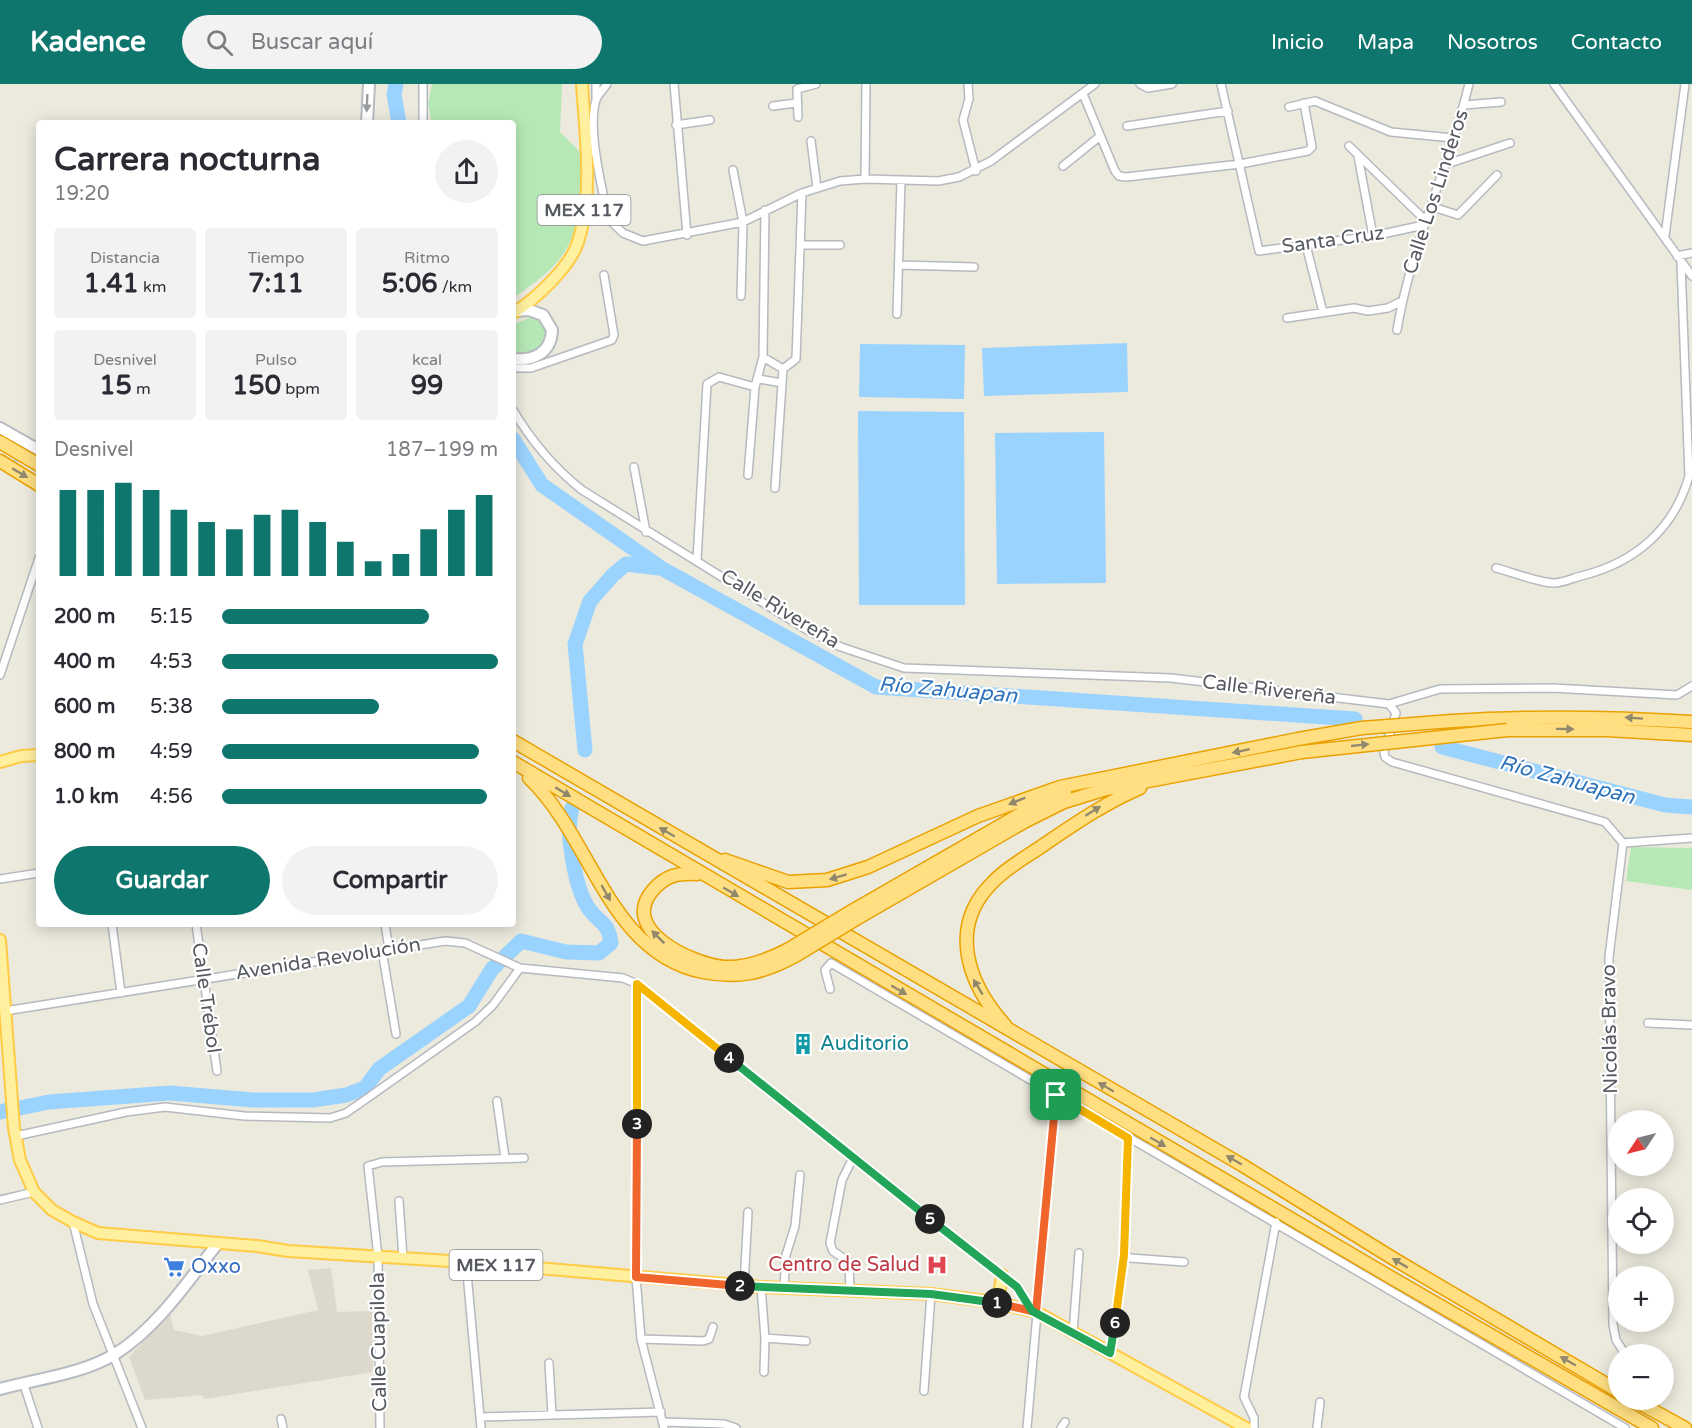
<!DOCTYPE html>
<html lang="es">
<meta charset="utf-8">
<style>
body{margin:0;font-family:"Varela Round",sans-serif;background:#f2f2f3;color:#2b2b33;height:100vh;display:flex;flex-direction:column;font-size:22px;white-space:nowrap}
*{box-sizing:border-box;margin:0}
p{font-size:20px;color:#7c7c81}
.icon{flex:none;width:33px;height:33px;fill:none;stroke:currentColor;stroke-width:2;stroke-linecap:round;stroke-linejoin:round}
.map{position:relative;flex:1;overflow:hidden}
.side{position:absolute;left:36px;top:36px;width:480px;height:807px;display:flex;flex-direction:column;background:#fff;border-radius:6px;box-shadow:0 3px 15px #0003}
.side>*{flex:none}
.needle{width:39px;rotate:235deg}
.fabs{position:absolute;left:1608px;top:1026px;display:grid;gap:12px}
.fabs a{display:grid;place-items:center;width:66px;height:66px;border-radius:50%;background:#fff;box-shadow:0 3px 15px #0003;font-size:30px}
.pin{position:absolute;display:grid;place-items:center;width:51px;height:51px;color:#fff;margin:-26px;border-radius:12px;box-shadow:0 3px 9px #0006}
.km{position:absolute;width:30px;height:30px;margin:-15px;border-radius:50%;background:#222;color:#fff;font-size:16px;line-height:30px;text-align:center}
.round{display:grid;place-items:center;flex:none;width:63px;height:63px;border-radius:32px;background:#f2f2f3}
.head{display:flex;align-items:center;justify-content:space-between;height:102px;padding:0 18px}
h1{font-size:33px;font-weight:700;line-height:45px}
.metrics{display:grid;grid-template-columns:repeat(3,1fr);gap:9px;height:102px;padding:6px 18px}
.metrics div{display:grid;align-content:center;border-radius:6px;background:#f2f2f3;text-align:center}
.metrics b{font-size:26px;font-weight:700}
.metrics small{font-size:16px;font-weight:400}
.metrics p{font-size:16px}
.chart{height:168px;padding:12px 18px}
.chart p{display:flex;justify-content:space-between}
.chart svg{width:100%;height:108px;margin-top:6px;stroke:#0f766e;stroke-width:6}
.primary-button{display:flex;gap:12px;margin-top:auto;padding:12px 18px}
.primary-button a{flex:1;height:69px;border-radius:36px;background:#0f766e;color:#fff;font-size:24px;font-weight:700;line-height:69px;text-align:center}
.primary-button a+a{background:#f2f2f3;color:#2b2b33}
ul{padding:0 18px;list-style:none;font-size:20px}
li{display:grid;grid-template-columns:96px 72px 1fr;align-items:center;height:45px}
li i{height:15px;border-radius:8px;background:#0f766e}
header{display:flex;align-items:center;gap:36px;box-sizing:border-box;height:84px;padding:0 30px;background:#0f766e;color:#fff}
header strong{font-size:28px}
nav{display:flex;gap:33px;margin-inline-start:auto;font-size:21px}
.search{width:420px;height:54px;background:#f2f2f3;display:flex;align-items:center;gap:15px;box-sizing:border-box;padding:0 21px;border-radius:33px;color:#7c7c81;font-size:22px}
.map>svg:first-child{display:block}
.education{fill:#dcd8cc}
.green{fill:#b6e8b6}
.water{fill:#9bd3ff}
.lines{fill:none;stroke-linecap:round;stroke-linejoin:round}
.stream{stroke:#9bd3ff;stroke-width:2}
.river{stroke:#9bd3ff;stroke-width:15}
.street-casing{stroke:#b6b9bf;stroke-width:10}
.secondary-casing{stroke:#b7bbc2;stroke-width:14}
.primary-casing{stroke:#ffcb44;stroke-width:14}
.highway-casing{stroke:#eaa100;stroke-width:15}
.street{stroke:#fff;stroke-width:7}
.secondary{stroke:#fff;stroke-width:10}
.primary{stroke:#fff0a0;stroke-width:10}
.highway{stroke:#ffdf82;stroke-width:12}
.highway-bridge-casing{stroke:#eaa100;stroke-width:15;stroke-linecap:butt}
.highway-bridge{stroke:#ffdf82;stroke-width:12}
.oneway{fill:#9a9da0}
.oneway2{fill:#92896d}
.split-1-casing{stroke:#fff;stroke-width:12}
.split-2-casing{stroke:#fff;stroke-width:12}
.split-3-casing{stroke:#fff;stroke-width:12}
.split-4-casing{stroke:#fff;stroke-width:12}
.split-5-casing{stroke:#fff;stroke-width:12}
.split-6-casing{stroke:#fff;stroke-width:12}
.split-7-casing{stroke:#fff;stroke-width:12}
.split-1{stroke:#f0652b;stroke-width:8}
.split-2{stroke:#22a559;stroke-width:8}
.split-3{stroke:#f0652b;stroke-width:8}
.split-4{stroke:#f5b400;stroke-width:8}
.split-5{stroke:#22a559;stroke-width:8}
.split-6{stroke:#22a559;stroke-width:8}
.split-7{stroke:#f5b400;stroke-width:8}
.labels{text-anchor:middle;dominant-baseline:central;stroke-width:4.5;stroke-linejoin:round;paint-order:stroke}
.shield{fill:#fff;stroke:#898c90;stroke-width:1.5}
.shield-label{font-size:18px;font-weight:bold;fill:#575b61}
.street-label{font-size:20px;fill:#575b61;stroke:#fff}
.culture-label{font-size:20px;fill:#0d838f;stroke:#fff;text-anchor:start}
.health-label{font-size:20px;fill:#be3a42;stroke:#fff;text-anchor:end}
.shop-label{font-size:20px;fill:#366cbe;stroke:#fff;text-anchor:start}
.water-label{font-size:21px;font-style:italic;fill:#2f73bb;stroke:#fff}
</style>
<header>
<strong>Kadence</strong>
<div class="search"><svg class="icon" aria-label="search" viewBox="0 0 24 24"><circle cx="10" cy="10" r="6"/><path d="M15 15l6 6"/></svg>Buscar aquí</div>
<nav><a>Inicio</a><a>Mapa</a><a>Nosotros</a><a>Contacto</a></nav>
</header>
<div class="map">
<svg width="1692" height="1344" viewBox="0 0 1692 1344">
<rect width="100%" height="100%" fill="#ece9dd"/>
<!-- education -->
<path class="education" d="M331,1184L337,1228L372,1227L373,1288L204,1315L203,1311L145,1316L129,1273L170,1229L174,1246L202,1252L318,1226L308,1186Z"/>
<!-- green -->
<path class="green" d="M432,0H562L560,48L582,70C578,147 582,168 513,214V39H432L428,21Z
M531,233H538L549,252C541,265 528,272 513,269V241Z
M1631,763L1692,764V806L1626,797Z"/>
<!-- water -->
<path class="water" d="M1127,259L1128,308L984,312L982,264Z
M860,260L965,261L964,315L859,313Z
M858,327L964,328L965,521H859Z
M1104,348L1106,499L997,500L995,349Z"/>
<g class="lines">
<!-- stream -->
<path class="stream" d="M9,378L21,376"/>
<!-- river -->
<path class="river" d="M396,0L394,10L399,39
M513,355L542,401L661,484L876,603L1355,635
M1442,663L1665,721L1692,723
M585,666L575,560L590,517L613,491L626,480L659,484
M0,1028L49,1018L170,1009L253,1016H313L346,1011L365,1004L379,985L469,922L492,885L521,857L566,868L599,869L611,859C608,837 600,840 589,825C575,805 565,747 572,724"/>
<defs>
<path id="street" d="M423,0V39
M596,0V15
M607,0C604,5 598,10 596,16C587,45 602,103 608,134
M674,0L687,151
M968,0L969,15L963,36L976,87
M1140,0L1148,4L1172,0
M1221,0L1259,167L1373,152L1424,141
M1554,0L1692,192
M1083,10L1115,87L1119,92L1126,93L1240,80L1308,67L1312,63L1304,19
M1464,21L1501,18
M773,22L796,19
M1289,23L1315,17L1391,48L1453,54
M798,33L797,5L816,0
M676,41L710,36
M1127,42L1228,27
M811,57L817,104
M1349,62L1425,136
M1358,72L1373,152
M1444,81L1510,59
M1063,82L1099,53
M733,86L743,138L741,212
M865,95L866,0
M586,113L623,149L643,157L743,138L802,109L840,97L865,95L938,97L959,93L991,77L1095,0
M1430,122L1458,131L1497,91
M1665,152L1685,0
M801,161H840
M1306,161L1323,228
M1677,172L1692,169
M899,181L974,183
M897,230L901,97
M1287,234L1354,224L1368,227L1388,224L1402,217
M1397,246C1411,161 1449,83 1469,0
M763,273L783,285L775,404
M513,284H531L612,256L614,251L604,191
M783,285L796,275L802,109
M759,295L782,299
M513,326C532,358 553,383 582,406L807,546L841,563L904,584L1171,594L1389,620L1440,605L1553,604L1677,611L1692,602
M634,383L646,448
M748,391L755,303L763,273L765,126
M697,476L707,300L719,293L755,303
M1496,484C1512,488 1539,499 1554,499C1562,499 1573,494 1581,492C1634,479 1674,446 1689,392L1681,179
M0,591L39,474
M1389,620L1396,629L1384,668L1385,673L1392,678L1605,738L1623,759
M1623,759L1609,873L1613,1240L1616,1256L1625,1270
M1623,759L1692,754
M0,795L39,789
M112,840L121,909
M196,840L217,987
M385,840L389,865
M382,866L396,950
M637,900L636,1193L641,1255L664,1344
M830,905L825,886L831,879L1625,1344
M5,927L445,857L465,859L520,884L623,894L637,900L1017,1203L1032,1227
M1648,939L1692,941
M497,1017L505,1074
M16,1052L126,1028L165,1023L244,1032L330,1034L346,1029L369,1013L475,938L493,921L520,884
M0,1116L34,1108
M399,1117L403,1174
M73,1138L93,1220L142,1344
M1124,1171L1130,1174L1184,1178
M466,1178L481,1344
M744,1202L748,1128
M761,1203L765,1254L764,1288
M784,1204L786,1171L795,1142L800,1091
M850,1207L849,1178L833,1167L830,1159L842,1096L853,1074
M1073,1248L1079,1169
M765,1254L806,1257
M641,1255L703,1257L709,1255L713,1243
M1110,1269L1124,1171L1128,1054
M549,1279L552,1331
M23,1298L38,1344
M924,1307L931,1210
M480,1333L661,1328
M281,1335L283,1344
M664,1338L724,1340L736,1344
M380,1344L378,1173L368,1082L382,1078L524,1074
M1027,1344L1056,1011
M1061,1344L1065,1338
M1254,1344V1334L1244,1313L1276,1138
M1317,1344L1320,1318"/>
<path id="secondary" d="M367,39L369,0
M513,275C534,277 551,269 552,246L543,231L529,226L516,227
M0,344L39,366
M0,1305C36,1295 83,1290 115,1270C157,1244 188,1197 218,1159"/>
<path id="primary" d="M513,229C535,216 570,183 578,158C594,109 585,50 582,0
M0,678L21,672L39,671
M0,856L14,1044L20,1076L34,1108L52,1126L73,1138L98,1149L257,1162L288,1167L466,1178L761,1203L931,1210L994,1218L1036,1228L1246,1344
M994,1218L999,1212L1002,1191"/>
<path id="highway" d="M0,358L39,381
M0,377L39,401
M1452,637C1532,632 1611,633 1692,638
M1507,646H1607L1692,651
M513,657L1242,1081L1394,1175L1618,1307
M513,678L1385,1190L1652,1344
M529,694C592,753 608,869 703,888C738,895 764,889 795,872
M725,776L788,798L827,796L868,783L978,732L1060,703L1298,655
M697,790C678,789 666,791 653,806C618,846 692,880 724,883C746,884 770,875 789,865
M852,827L1029,725L1065,708
M856,835L1024,738L1064,718L1106,705L1302,668
M1005,941C968,900 947,843 993,798C1007,783 1028,772 1045,760C1076,739 1105,719 1140,704
M1634,1316L1685,1344"/>
</defs>
<!-- street casing -->
<use href="#street" class="street-casing"/>
<!-- secondary casing -->
<use href="#secondary" class="secondary-casing"/>
<!-- primary casing -->
<use href="#primary" class="primary-casing"/>
<!-- highway casing -->
<use href="#highway" class="highway-casing"/>
<!-- street -->
<use href="#street" class="street"/>
<!-- secondary -->
<use href="#secondary" class="secondary"/>
<!-- primary -->
<use href="#primary" class="primary"/>
<!-- highway -->
<use href="#highway" class="highway"/>
<defs>
<path id="highway-bridge" d="M1298,655L1362,644L1452,637
M1302,668L1507,646
M789,865L852,827
M795,872L856,835"/>
</defs>
<!-- highway-bridge casing -->
<use href="#highway-bridge" class="highway-bridge-casing"/>
<!-- highway-bridge -->
<use href="#highway-bridge" class="highway-bridge"/>
</g>
<!-- one-way arrows -->
<defs><path id="oneway-solid" d="M-6-.8H1V-3.2L6.5 0L1 3.2V.8H-6Z" transform="scale(1.5)"/></defs>
<use class="oneway" href="#oneway-solid" transform="translate(367 19) rotate(92)"/>
<g class="oneway2">
<use href="#oneway-solid" transform="translate(20 389) rotate(31)"/>
<use href="#oneway-solid" transform="translate(1634 634) rotate(-176)"/>
<use href="#oneway-solid" transform="translate(1565 645) rotate(1)"/>
<use href="#oneway-solid" transform="translate(1360 661) rotate(-6)"/>
<use href="#oneway-solid" transform="translate(1241 667) rotate(168)"/>
<use href="#oneway-solid" transform="translate(563 708) rotate(31)"/>
<use href="#oneway-solid" transform="translate(1017 717) rotate(158)"/>
<use href="#oneway-solid" transform="translate(1093 727) rotate(-32)"/>
<use href="#oneway-solid" transform="translate(667 748) rotate(-150)"/>
<use href="#oneway-solid" transform="translate(838 793) rotate(163)"/>
<use href="#oneway-solid" transform="translate(731 808) rotate(30)"/>
<use href="#oneway-solid" transform="translate(606 809) rotate(60)"/>
<use href="#oneway-solid" transform="translate(658 853) rotate(-135)"/>
<use href="#oneway-solid" transform="translate(978 903) rotate(-121)"/>
<use href="#oneway-solid" transform="translate(899 906) rotate(30)"/>
<use href="#oneway-solid" transform="translate(1106 1003) rotate(-150)"/>
<use href="#oneway-solid" transform="translate(1158 1058) rotate(30)"/>
<use href="#oneway-solid" transform="translate(1234 1076) rotate(-150)"/>
<use href="#oneway-solid" transform="translate(1400 1179) rotate(-149)"/>
<use href="#oneway-solid" transform="translate(1568 1277) rotate(-150)"/>
</g>
<g class="lines">
<defs>
<path id="split-1" d="M997,1219L1036,1228L1056,1011"/>
<path id="split-2" d="M740,1202L931,1210L997,1219"/>
<path id="split-3" d="M637,1040L636,1193L740,1202"/>
<path id="split-4" d="M637,1040V900L729,974"/>
<path id="split-5" d="M729,974L930,1135"/>
<path id="split-6" d="M930,1135L1017,1203L1032,1227L1110,1269L1115,1239"/>
<path id="split-7" d="M1056,1011L1128,1054L1124,1171L1115,1239"/>
</defs>
<!-- split-1 casing -->
<use href="#split-1" class="split-1-casing"/>
<!-- split-2 casing -->
<use href="#split-2" class="split-2-casing"/>
<!-- split-3 casing -->
<use href="#split-3" class="split-3-casing"/>
<!-- split-4 casing -->
<use href="#split-4" class="split-4-casing"/>
<!-- split-5 casing -->
<use href="#split-5" class="split-5-casing"/>
<!-- split-6 casing -->
<use href="#split-6" class="split-6-casing"/>
<!-- split-7 casing -->
<use href="#split-7" class="split-7-casing"/>
<!-- split-1 -->
<use href="#split-1" class="split-1"/>
<!-- split-2 -->
<use href="#split-2" class="split-2"/>
<!-- split-3 -->
<use href="#split-3" class="split-3"/>
<!-- split-4 -->
<use href="#split-4" class="split-4"/>
<!-- split-5 -->
<use href="#split-5" class="split-5"/>
<!-- split-6 -->
<use href="#split-6" class="split-6"/>
<!-- split-7 -->
<use href="#split-7" class="split-7"/>
</g>
<!-- icons -->
<defs>
<symbol id="building-bare" viewBox="-9 -9 18 18"><path d="M-4-6H4V6H1V3H-1V6H-4ZM-2.5-4.3h1.7v1.8h-1.7ZM.8-4.3h1.7v1.8H.8ZM-2.5-1h1.7V.8h-1.7ZM.8-1h1.7V.8H.8Z" fill="#0f9aa8" stroke="#fff" stroke-width="2.5" paint-order="stroke"/></symbol>
<symbol id="hospital-bare" viewBox="-9 -9 18 18"><path d="M-5-5h3v3.5h4V-5h3V5h-3V1.5h-4V5h-3Z" fill="#e0444e" stroke="#fff" stroke-width="2.5" paint-order="stroke"/></symbol>
<symbol id="supermarket-bare" viewBox="-9 -9 18 18"><path d="M-6-5.5h2.5l.6 2H6L4.5 2H-2.5L-4.4-4H-6ZM-1.5 3.2a1.3 1.3 0 1 0 .1 0ZM3 3.2a1.3 1.3 0 1 0 .1 0Z" fill="#3f7fe0" stroke="#fff" stroke-width="2.5" paint-order="stroke"/></symbol>
</defs>
<g fill-rule="evenodd">
<use href="#building-bare" x="788" y="945" width="30" height="30"/>
<use href="#hospital-bare" x="922" y="1166" width="30" height="30"/>
<use href="#supermarket-bare" x="159" y="1168" width="30" height="30"/>
</g>
<g class="labels">
<!-- shield labels -->
<g class="shield">
<rect x="537.5" y="111" width="93" height="30" rx="4.5"/>
<rect x="449.5" y="1166" width="93" height="30" rx="4.5"/>
</g>
<g class="shield-label">
<text x="584" y="126">MEX 117</text>
<text x="496" y="1181">MEX 117</text>
</g>
<!-- street labels -->
<g class="street-label">
<text transform="translate(1436 108) rotate(-72)">Calle Los Linderos</text>
<text transform="translate(1333 156) rotate(-8)">Santa Cruz</text>
<text transform="translate(780 525) rotate(31)">Calle Rivereña</text>
<text transform="translate(1269 606) rotate(7)">Calle Rivereña</text>
<text transform="translate(328 875) rotate(-9)">Avenida Revolución</text>
<text transform="translate(206 914) rotate(82)">Calle Trébol</text>
<text transform="translate(1610 945) rotate(-91)">Nicolás Bravo</text>
<text transform="translate(379 1258) rotate(-91)">Calle Cuapilola</text>
</g>
<!-- culture labels -->
<g class="culture-label">
<text x="820" y="960">Auditorio</text>
</g>
<!-- health labels -->
<g class="health-label">
<text x="920" y="1181">Centro de Salud</text>
</g>
<!-- shop labels -->
<g class="shop-label">
<text x="191" y="1183">Oxxo</text>
</g>
<!-- water labels -->
<g class="water-label">
<text transform="translate(948 606) rotate(5)">Río Zahuapan</text>
<text transform="translate(1567 696) rotate(15)">Río Zahuapan</text>
</g>
</g>
</svg>
<div class="fabs">
<a><svg class="needle" viewBox="-14 -14 28 28"><path d="M0-13l5 13h-10z" fill="#e53935"/><path d="M0 13l5-13h-10z" fill="#7c7c81"/></svg></a>
<a><svg class="icon" aria-label="locate" viewBox="0 0 24 24"><circle cx="12" cy="12" r="6"/><path d="M12 2v4M12 18v4M2 12h4M18 12h4"/></svg></a>
<a>+</a>
<a>−</a>
</div>
<div class="pin" style="left:1056px;top:1011px;background:#1e9e55"><svg class="icon" aria-label="arrive" viewBox="0 0 24 24"><path d="M6 21V4h12l-3 4 3 4H6"/></svg></div>
<b class="km" style="left:997px;top:1219px">1</b>
<b class="km" style="left:740px;top:1202px">2</b>
<b class="km" style="left:637px;top:1040px">3</b>
<b class="km" style="left:729px;top:974px">4</b>
<b class="km" style="left:930px;top:1135px">5</b>
<b class="km" style="left:1115px;top:1239px">6</b>
<section class="side">
<div class="head"><div><h1>Carrera nocturna</h1><p>19:20</p></div><a class="round"><svg class="icon" aria-label="share" viewBox="0 0 24 24"><path d="M12 15V3M7 8l5-5 5 5M5 13v7h14v-7"/></svg></a></div>
<div class="metrics">
<div><p>Distancia</p><b>1.41<small> km</small></b></div>
<div><p>Tiempo</p><b>7:11</b></div>
<div><p>Ritmo</p><b>5:06<small> /km</small></b></div>
</div>
<div class="metrics">
<div><p>Desnivel</p><b>15<small> m</small></b></div>
<div><p>Pulso</p><b>150<small> bpm</small></b></div>
<div><p>kcal</p><b>99</b></div>
</div>
<div class="chart"><p><span>Desnivel</span>187–199 m</p>
<svg viewBox="0 0 160 44" preserveAspectRatio="none"><path d="M5 44V9M15 44V9M25 44V6M35 44V9M45 44V17M55 44V22M65 44V25M75 44V19M85 44V17M95 44V22M105 44V30M115 44V38M125 44V35M135 44V25M145 44V17M155 44V11"/></svg>
</div>
<ul>
<li><b>200 m</b>5:15<i style="width:75%"></i></li>
<li><b>400 m</b>4:53<i style="width:100%"></i></li>
<li><b>600 m</b>5:38<i style="width:57%"></i></li>
<li><b>800 m</b>4:59<i style="width:93%"></i></li>
<li><b>1.0 km</b>4:56<i style="width:96%"></i></li>
</ul>
<div class="primary-button"><a>Guardar</a><a>Compartir</a></div>
</section>
</div>
